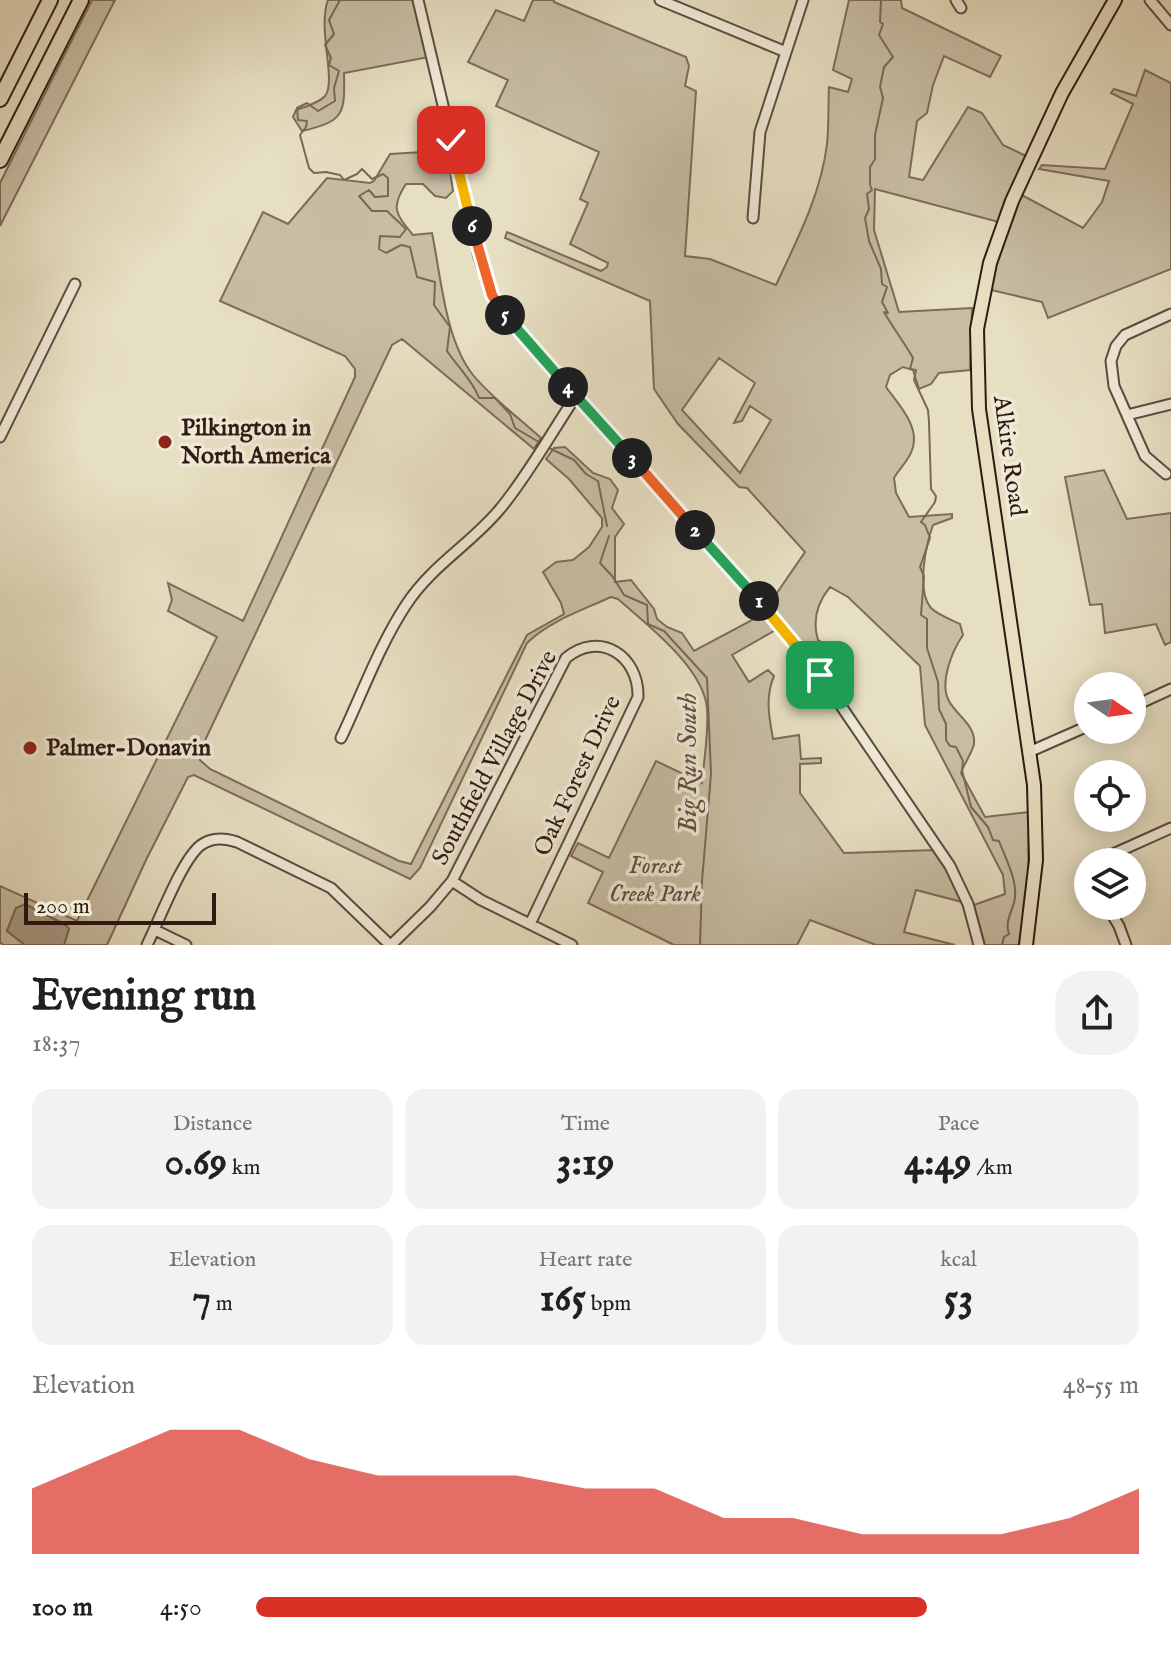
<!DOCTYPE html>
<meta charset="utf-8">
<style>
body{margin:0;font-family:"IM FELL English",serif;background:#f2f2f2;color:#202124;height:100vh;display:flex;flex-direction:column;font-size:30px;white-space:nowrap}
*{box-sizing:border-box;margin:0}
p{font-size:26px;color:#757577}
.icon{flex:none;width:44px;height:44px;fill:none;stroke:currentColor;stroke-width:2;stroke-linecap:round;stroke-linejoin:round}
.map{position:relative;height:945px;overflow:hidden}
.sheet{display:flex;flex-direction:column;background:#fff;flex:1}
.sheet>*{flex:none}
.needle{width:52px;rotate:103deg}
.fabs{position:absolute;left:1074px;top:672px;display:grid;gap:16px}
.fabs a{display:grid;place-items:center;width:72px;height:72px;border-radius:50%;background:#fff;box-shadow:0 4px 20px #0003;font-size:40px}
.scale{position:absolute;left:24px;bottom:20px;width:192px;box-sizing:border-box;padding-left:8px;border:4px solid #301a12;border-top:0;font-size:22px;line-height:28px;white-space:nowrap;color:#301a12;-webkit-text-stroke:6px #efead7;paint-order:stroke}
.pin{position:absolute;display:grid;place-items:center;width:68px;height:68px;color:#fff;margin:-34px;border-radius:16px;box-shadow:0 4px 12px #0006}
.km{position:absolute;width:40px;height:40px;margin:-20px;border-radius:50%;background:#222;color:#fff;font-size:22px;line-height:40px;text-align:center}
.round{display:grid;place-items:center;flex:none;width:84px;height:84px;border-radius:32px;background:#f2f2f2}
.overview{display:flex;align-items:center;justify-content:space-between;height:136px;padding:0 32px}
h1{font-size:44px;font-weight:700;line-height:60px}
.figures{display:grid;grid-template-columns:repeat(3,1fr);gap:12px;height:136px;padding:8px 32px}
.figures div{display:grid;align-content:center;border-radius:20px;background:#f2f2f2;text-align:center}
.figures b{font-size:40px;font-weight:700}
.figures small{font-size:22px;font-weight:400}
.figures p{font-size:22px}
.chart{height:224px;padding:16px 32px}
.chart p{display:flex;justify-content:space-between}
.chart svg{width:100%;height:144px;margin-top:8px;fill:#d93025;opacity:.7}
ul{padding:0 32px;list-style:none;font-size:26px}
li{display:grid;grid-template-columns:128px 96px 1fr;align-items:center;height:60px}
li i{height:20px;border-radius:10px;background:#d93025}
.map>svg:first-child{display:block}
.green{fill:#c8bea4;stroke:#7c6c5b;stroke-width:2;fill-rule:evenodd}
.water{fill:#a99c86;stroke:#796858;stroke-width:2}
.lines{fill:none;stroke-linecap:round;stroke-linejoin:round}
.stream{stroke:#796858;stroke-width:2}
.minor-casing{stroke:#5e4b3e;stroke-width:13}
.major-casing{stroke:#301a12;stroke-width:16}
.highway-casing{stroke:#301a12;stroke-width:18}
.minor{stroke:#efead7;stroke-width:9}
.major{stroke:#e7dfc2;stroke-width:12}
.highway{stroke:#e7dfc2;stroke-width:14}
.split-1-casing{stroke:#fff;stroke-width:16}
.split-2-casing{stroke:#fff;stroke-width:16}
.split-3-casing{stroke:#fff;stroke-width:16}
.split-4-casing{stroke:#fff;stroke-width:16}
.split-5-casing{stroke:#fff;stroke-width:16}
.split-6-casing{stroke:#fff;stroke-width:16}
.split-7-casing{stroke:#fff;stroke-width:16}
.split-1{stroke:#f5b400;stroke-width:10}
.split-2{stroke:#22a559;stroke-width:10}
.split-3{stroke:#f0652b;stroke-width:10}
.split-4{stroke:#22a559;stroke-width:10}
.split-5{stroke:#22a559;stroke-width:10}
.split-6{stroke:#f0652b;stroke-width:10}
.split-7{stroke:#f5b400;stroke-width:10}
.poi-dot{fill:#8f2418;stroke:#efead7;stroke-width:3}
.labels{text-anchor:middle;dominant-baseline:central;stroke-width:7;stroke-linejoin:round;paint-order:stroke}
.poi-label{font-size:24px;font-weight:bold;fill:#301a12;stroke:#efead7;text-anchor:start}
.street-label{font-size:24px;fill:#301a12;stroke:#efead7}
.park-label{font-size:24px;font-style:italic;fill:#5e4b3e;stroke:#efead7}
.water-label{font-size:26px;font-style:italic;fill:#604e40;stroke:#efead7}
</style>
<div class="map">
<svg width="1171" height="945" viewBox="0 0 1171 945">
<rect width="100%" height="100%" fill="#e7dfc2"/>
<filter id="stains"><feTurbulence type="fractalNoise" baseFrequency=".0025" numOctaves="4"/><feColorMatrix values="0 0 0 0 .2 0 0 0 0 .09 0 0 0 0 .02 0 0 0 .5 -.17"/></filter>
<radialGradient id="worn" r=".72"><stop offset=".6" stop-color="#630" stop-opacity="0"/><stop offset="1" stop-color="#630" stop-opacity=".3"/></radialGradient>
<!-- green -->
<path class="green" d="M92,0H115L0,226V183Z
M328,0H415L429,57L344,73C345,115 344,121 302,131L293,117L296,110C305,107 319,103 325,96C337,81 317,29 328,0Z
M533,0H554V2L686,57L689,66L685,86L696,91L685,256L710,259L776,285C797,240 821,194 827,144C829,125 828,106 829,87L848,92L852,79L833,70L849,0H901L902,8L1001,56L990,77L944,56L933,85L927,113L917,121L909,177L923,180L968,107L982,113L1003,145L1026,156L999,222L875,189L874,230L899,312L972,308L970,370L939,373L931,384L919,389L913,370L903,367L890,375L886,387C898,404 921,427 912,450C909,460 899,469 894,478L896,493L909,517L952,514V518L933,525C926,544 916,591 931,608C938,615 952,620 960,624L963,635C952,651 939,683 949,701C956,715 976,725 974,744C972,753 964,764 961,773L985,817L1029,812L1028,888L1019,945H985L974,905L1005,894L1003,875L925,725L920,666L848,597L830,587C817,603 812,620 818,640L841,653L840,661L830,668L821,669L768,606L805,552L747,488L739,487L678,424L654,389L650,301L505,238L507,232L601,271L607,267L608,263L570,244L588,203L580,199L599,152L496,106L508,80L468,62L496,10L524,21ZM719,358L755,383L734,423L742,421L750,406L771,420L740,473L682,410Z
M1145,70L1171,83V269L1048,318L1042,302L987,289L1020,194L1083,228L1102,202L1109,181L1039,169L1042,165L1105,169L1133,104L1111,93L1114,89L1136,96Z
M440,151L448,156L453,191L446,198L435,196L423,184H406C390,208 396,214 413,235L432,233C441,276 445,340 473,375C492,398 519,418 541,438L534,449L402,339L392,345L200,751V760L210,769L399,861L411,864L527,635L564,614L561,603L543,572L556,562L573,560L589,547L602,527V518L569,479L546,459L554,448L565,447L593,473L610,479L618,490L612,508L624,524L615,537V582L631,580L654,609L657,619L667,627L682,633L694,651L765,613L779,628L732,655L749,682L768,670L774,676C765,697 769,717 773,739L799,735L801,759L821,758V763L800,764V793L844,853L936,850L952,874L962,902L916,890L904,932L955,945H876L810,920L797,945H674L588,903L603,872L571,856L578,843L609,858L656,761L702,783C704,759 709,732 707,708C703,667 646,624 618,599L611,597C583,610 549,621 527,643L420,868L410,879L194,775L188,777L146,860L107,945H64L69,929C57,915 33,913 16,908L7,931L25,945H3L0,942V886L77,921L217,637L168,611L172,600L168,583L243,621L355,377V369L345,356L220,301L263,212L288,224L327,178L370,183L374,181L390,154Z
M1104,470L1127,519L1171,513V642L1165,645L1156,624L1105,633L1102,604L1090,605L1065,477Z"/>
<!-- water -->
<path class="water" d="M25,904L67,926L69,929L64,945H25L7,931L16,908Z"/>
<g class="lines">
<!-- stream -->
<path class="stream" d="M340,0L329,20L334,34L325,45L331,58L329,65L339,71L334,88L335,101L318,111L307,103L297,108L298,120L307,121L306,127L300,135L309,168L314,173L326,172L340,175L344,180L357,174L362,169L372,179L383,174L388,178V196L375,197L369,190L359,196L372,211H387L406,229L400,237L380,236L379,249L386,253L401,245L410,247L417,277L435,282L434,305L450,327L447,351C457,366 473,381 479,398H495L510,414L515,428L539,442
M881,0L880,22L883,24L879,35L893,57L884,67L880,87L883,98L875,135V159L870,167V185L872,190L867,194L869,209L865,218L869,241L881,269L882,284L887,287L882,302L888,313L884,312C893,328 904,342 913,358L910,369L916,370L914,380L928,410L929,422L931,489L936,496L935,502L921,522L925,525L930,538L920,567L924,576L921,615L927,619V648L938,682L939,709L946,724V740L950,746L956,747L963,761L962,770L971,807L988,827L993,840L999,841C1005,857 1017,879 1015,897C1014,910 1004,920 1009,934L1004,937L1002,945
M549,448L574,460L586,474L598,481L607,526
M609,536L600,563L613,577L624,595L647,605L648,624L664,631L707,678L711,774L702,881L700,945"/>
<defs>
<path id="minor" d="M418,0L479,257L492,295L512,325L763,605L820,675L950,866L968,904L979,945
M660,0L786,52
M956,0L961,8
M1150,0L1171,25
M753,218L760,132L803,0
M1127,415L1171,404
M0,437L75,284
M1166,474L1145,456L1114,386L1111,361L1116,346L1125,335L1171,314
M1132,707L1171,689
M341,738C362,694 379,646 406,605C431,566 471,544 500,509C529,474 551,433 576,396
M1029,752L1088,726
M1103,862L1113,854L1171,828
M452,881L481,900L572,945
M1107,906L1119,926L1126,945
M155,930L186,945
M147,945C159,921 182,859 201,845C212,837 225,838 237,842L331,888L390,945
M391,945L430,907L452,881L566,658C600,630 639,656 638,697L530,924"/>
<path id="major" d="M1026,945L1036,860L1034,785L979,409L977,329L990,263L1012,201L1062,93L1115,0"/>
<path id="highway" d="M0,99L50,0
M0,160L81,0"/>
</defs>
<!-- minor casing -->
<use href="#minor" class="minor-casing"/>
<!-- major casing -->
<use href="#major" class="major-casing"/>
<!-- highway casing -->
<use href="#highway" class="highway-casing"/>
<!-- minor -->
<use href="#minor" class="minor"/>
<!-- major -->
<use href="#major" class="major"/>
<!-- highway -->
<use href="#highway" class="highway"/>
</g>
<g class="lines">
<defs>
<path id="split-1" d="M759,601L820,675"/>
<path id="split-2" d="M695,530L759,601"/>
<path id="split-3" d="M632,458L695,530"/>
<path id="split-4" d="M568,387L632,458"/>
<path id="split-5" d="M505,315L568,387"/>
<path id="split-6" d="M472,226L492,295L505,315"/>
<path id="split-7" d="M451,140L472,226"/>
</defs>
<!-- split-1 casing -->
<use href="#split-1" class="split-1-casing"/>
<!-- split-2 casing -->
<use href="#split-2" class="split-2-casing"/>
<!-- split-3 casing -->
<use href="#split-3" class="split-3-casing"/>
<!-- split-4 casing -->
<use href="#split-4" class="split-4-casing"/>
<!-- split-5 casing -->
<use href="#split-5" class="split-5-casing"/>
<!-- split-6 casing -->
<use href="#split-6" class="split-6-casing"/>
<!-- split-7 casing -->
<use href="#split-7" class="split-7-casing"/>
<!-- split-1 -->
<use href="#split-1" class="split-1"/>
<!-- split-2 -->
<use href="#split-2" class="split-2"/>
<!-- split-3 -->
<use href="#split-3" class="split-3"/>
<!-- split-4 -->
<use href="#split-4" class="split-4"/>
<!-- split-5 -->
<use href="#split-5" class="split-5"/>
<!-- split-6 -->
<use href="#split-6" class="split-6"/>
<!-- split-7 -->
<use href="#split-7" class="split-7"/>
</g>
<!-- markers -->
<g class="poi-dot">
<circle cx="165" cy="442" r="8"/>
<circle cx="30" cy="748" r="8"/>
</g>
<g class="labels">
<!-- poi labels -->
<g class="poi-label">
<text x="181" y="428">Pilkington in<tspan x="181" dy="28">North America</tspan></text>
<text x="46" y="748">Palmer-Donavin</text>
</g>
<!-- street labels -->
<g class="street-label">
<text transform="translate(1009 456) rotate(82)">Alkire Road</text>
<text transform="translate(495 758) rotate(-62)">Southfield Village Drive</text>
<text transform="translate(578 776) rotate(-65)">Oak Forest Drive</text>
</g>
<!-- park labels -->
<g class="park-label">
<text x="655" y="866">Forest<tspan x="655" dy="28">Creek Park</tspan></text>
</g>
<!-- water labels -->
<g class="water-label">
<text transform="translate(688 763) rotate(-90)">Big Run South</text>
</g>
</g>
<rect width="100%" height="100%" filter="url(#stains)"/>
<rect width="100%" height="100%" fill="url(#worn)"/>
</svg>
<div class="fabs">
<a><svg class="needle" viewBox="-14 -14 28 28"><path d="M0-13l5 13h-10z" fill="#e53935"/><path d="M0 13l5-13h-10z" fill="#757577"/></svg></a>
<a><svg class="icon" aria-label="locate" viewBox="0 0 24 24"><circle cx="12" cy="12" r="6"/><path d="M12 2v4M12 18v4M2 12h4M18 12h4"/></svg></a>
<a><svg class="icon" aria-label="layers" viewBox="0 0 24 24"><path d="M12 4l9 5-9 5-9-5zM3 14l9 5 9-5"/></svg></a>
</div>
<div class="scale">200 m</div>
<div class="pin" style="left:820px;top:675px;background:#1e9e55"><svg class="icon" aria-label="arrive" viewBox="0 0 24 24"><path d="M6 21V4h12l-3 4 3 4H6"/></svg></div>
<div class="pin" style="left:451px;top:140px;background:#d93025"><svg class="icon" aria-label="check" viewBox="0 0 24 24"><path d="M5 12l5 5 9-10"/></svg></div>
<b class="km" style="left:759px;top:601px">1</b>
<b class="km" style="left:695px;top:530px">2</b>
<b class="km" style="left:632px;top:458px">3</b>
<b class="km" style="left:568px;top:387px">4</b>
<b class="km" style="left:505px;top:315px">5</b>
<b class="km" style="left:472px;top:226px">6</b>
</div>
<section class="sheet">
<div class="overview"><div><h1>Evening run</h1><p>18:37</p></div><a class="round"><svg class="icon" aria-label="share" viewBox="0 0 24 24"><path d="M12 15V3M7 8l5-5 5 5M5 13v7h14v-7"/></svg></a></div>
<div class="figures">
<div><p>Distance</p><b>0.69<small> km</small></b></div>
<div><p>Time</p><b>3:19</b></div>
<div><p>Pace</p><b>4:49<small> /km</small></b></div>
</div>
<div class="figures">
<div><p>Elevation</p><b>7<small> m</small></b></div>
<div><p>Heart rate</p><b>165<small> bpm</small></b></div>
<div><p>kcal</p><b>53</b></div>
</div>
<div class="chart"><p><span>Elevation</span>48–55 m</p>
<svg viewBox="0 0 160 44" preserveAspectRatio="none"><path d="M0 44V24L10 15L20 6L30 6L40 15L50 20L60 20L70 20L80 24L90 24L100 33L110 33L120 38L130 38L140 38L150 33L160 24V44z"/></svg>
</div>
<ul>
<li><b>100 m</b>4:50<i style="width:76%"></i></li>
</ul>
</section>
